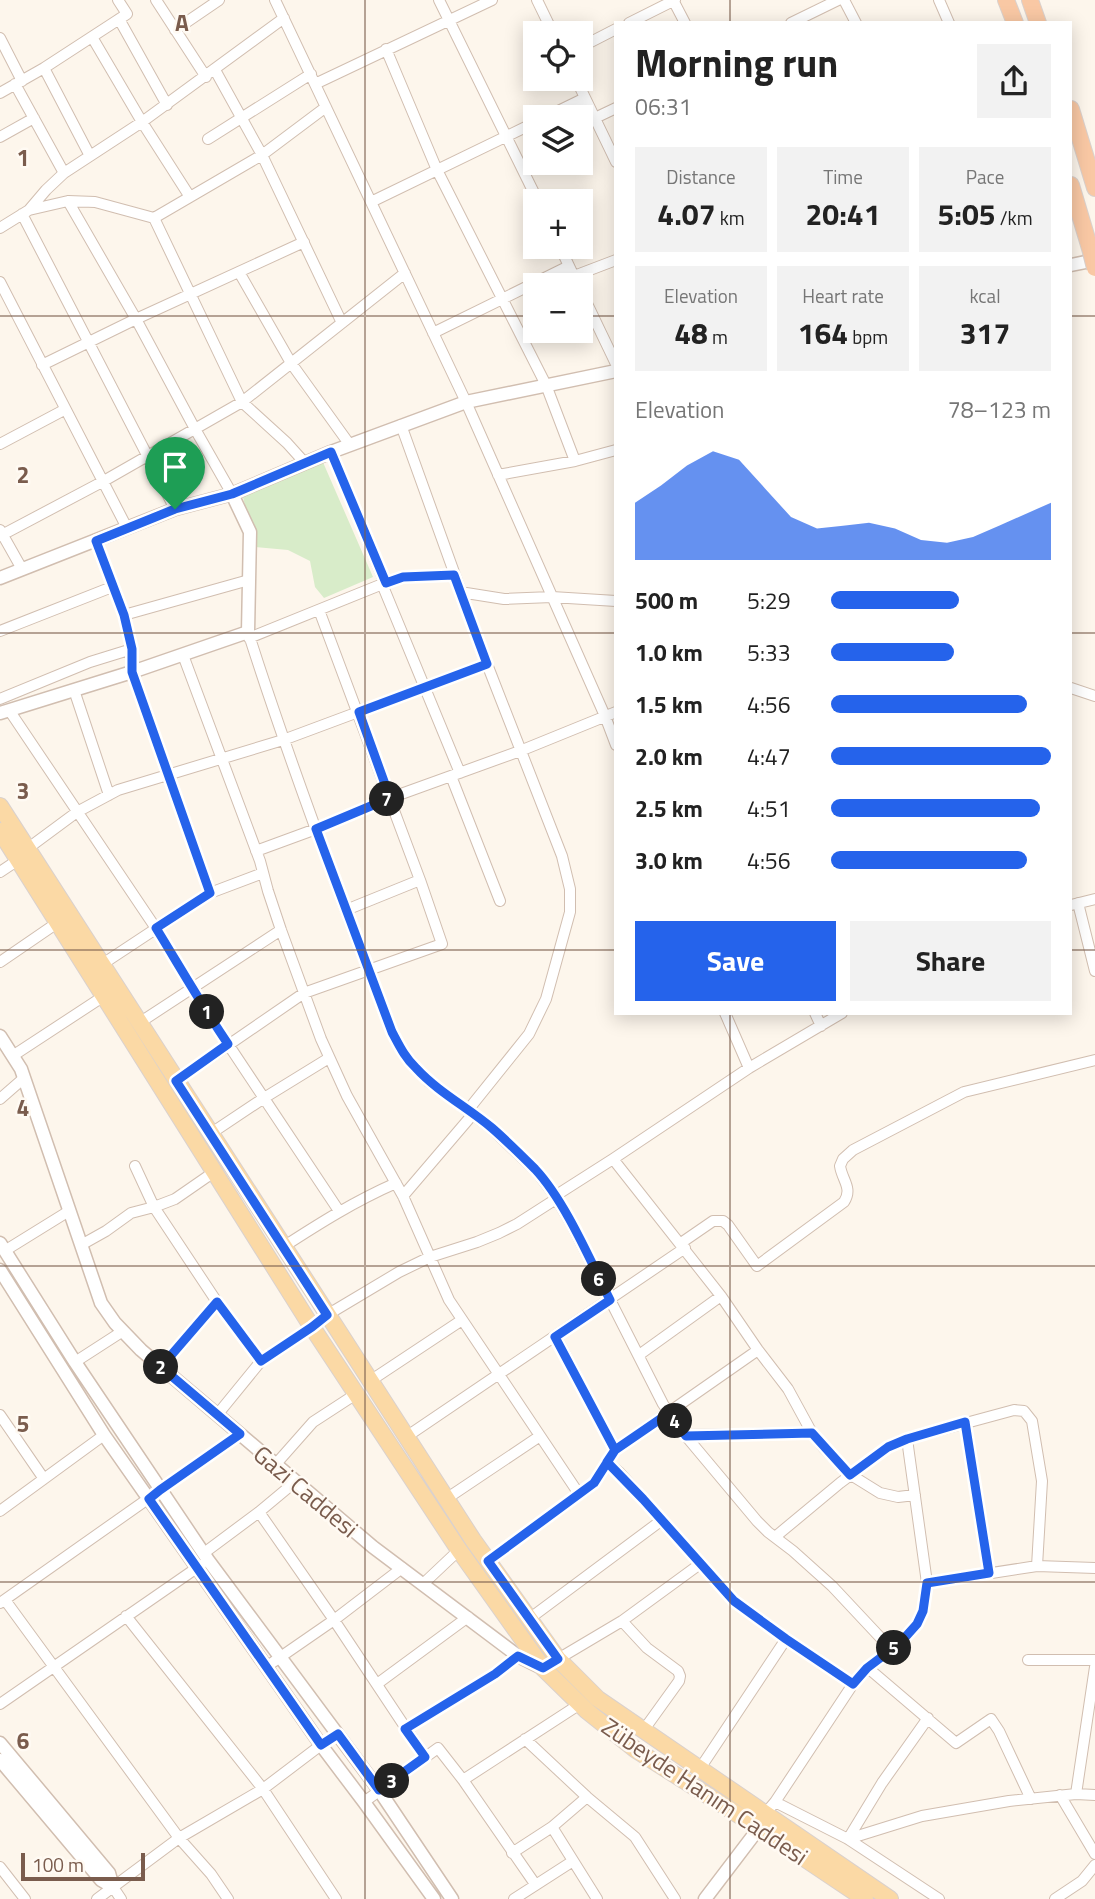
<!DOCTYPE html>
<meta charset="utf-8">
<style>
body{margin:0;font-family:"Titillium Web",sans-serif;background:#f2f2f2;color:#222;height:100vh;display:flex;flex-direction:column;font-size:26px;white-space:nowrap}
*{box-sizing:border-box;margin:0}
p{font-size:23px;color:#767676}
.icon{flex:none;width:38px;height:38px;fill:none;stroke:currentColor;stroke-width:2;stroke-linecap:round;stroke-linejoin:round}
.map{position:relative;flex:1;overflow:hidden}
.sheet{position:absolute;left:614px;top:21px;width:458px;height:994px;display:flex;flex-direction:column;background:#fff;border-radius:0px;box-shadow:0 4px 18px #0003}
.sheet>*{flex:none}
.fabs{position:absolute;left:523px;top:21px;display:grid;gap:14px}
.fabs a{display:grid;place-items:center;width:70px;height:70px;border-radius:0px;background:#fff;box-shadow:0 4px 18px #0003;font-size:35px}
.scale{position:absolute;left:21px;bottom:18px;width:124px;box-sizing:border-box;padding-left:7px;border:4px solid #7a5c4d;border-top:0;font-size:19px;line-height:24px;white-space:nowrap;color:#7a5c4d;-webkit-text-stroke:5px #fffaf3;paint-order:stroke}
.pin{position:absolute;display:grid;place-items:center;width:60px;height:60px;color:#fff;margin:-72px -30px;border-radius:50% 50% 50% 0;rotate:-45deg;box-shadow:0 0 7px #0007}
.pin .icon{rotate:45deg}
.km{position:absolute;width:35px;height:35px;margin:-18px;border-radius:50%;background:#222;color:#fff;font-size:19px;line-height:35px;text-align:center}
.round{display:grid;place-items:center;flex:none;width:74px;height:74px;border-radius:0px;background:#f2f2f2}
.head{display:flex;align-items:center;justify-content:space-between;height:119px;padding:0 21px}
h1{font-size:38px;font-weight:700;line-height:52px}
.metrics{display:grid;grid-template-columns:repeat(3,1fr);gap:10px;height:119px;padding:7px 21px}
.metrics div{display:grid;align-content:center;border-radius:0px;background:#f2f2f2;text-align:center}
.metrics b{font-size:30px;font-weight:700}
.metrics small{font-size:19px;font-weight:400}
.metrics p{font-size:19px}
.chart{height:196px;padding:14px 21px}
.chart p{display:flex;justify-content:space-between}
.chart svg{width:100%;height:126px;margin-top:7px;fill:#2563eb;opacity:.7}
.primary-button{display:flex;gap:14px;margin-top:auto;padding:14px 21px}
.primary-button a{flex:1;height:80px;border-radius:0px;background:#2563eb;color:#fff;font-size:28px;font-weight:700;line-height:80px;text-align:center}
.primary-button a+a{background:#f2f2f2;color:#222}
ul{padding:0 21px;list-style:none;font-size:23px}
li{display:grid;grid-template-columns:112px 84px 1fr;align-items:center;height:52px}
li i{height:18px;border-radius:9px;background:#2563eb}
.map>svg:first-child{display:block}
.green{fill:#d8ecc9}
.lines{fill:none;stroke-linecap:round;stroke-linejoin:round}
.minor-casing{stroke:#d1beb0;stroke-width:12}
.tertiary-casing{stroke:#d1beb0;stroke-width:15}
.primary-casing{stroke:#dad1cd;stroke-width:18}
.trunk-casing{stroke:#dad1cd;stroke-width:18}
.minor{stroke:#fff;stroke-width:10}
.tertiary{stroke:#fff;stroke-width:12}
.primary{stroke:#fbd9a5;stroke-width:16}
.trunk{stroke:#f9c8a4;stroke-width:16}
.trunk-bridge-casing{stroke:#dad1cd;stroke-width:18;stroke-linecap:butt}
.trunk-bridge{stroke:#f9c8a4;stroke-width:16}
.route-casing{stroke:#fff;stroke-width:14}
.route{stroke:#2563eb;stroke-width:9}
.grid{fill:none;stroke:#7a5c4d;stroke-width:2;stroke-opacity:0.55}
.labels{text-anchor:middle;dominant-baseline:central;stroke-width:5;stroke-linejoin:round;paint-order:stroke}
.street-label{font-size:24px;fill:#7a5c4d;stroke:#fffaf3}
.grid-label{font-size:23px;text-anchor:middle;font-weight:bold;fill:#7a5c4d;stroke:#fffaf3;stroke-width:5;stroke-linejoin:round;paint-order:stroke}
</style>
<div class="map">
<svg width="1095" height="1899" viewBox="0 0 1095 1899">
<rect width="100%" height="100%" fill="#fdf6ec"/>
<!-- green -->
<path class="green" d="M322,460L373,577L324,598L315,587L310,561L288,550L255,547L242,493Z"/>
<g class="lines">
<defs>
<path id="minor" d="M156,0L206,77
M275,0L466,402L605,716L616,745
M439,0L538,201
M537,0L553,33
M673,0L685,23
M844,0L856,23
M939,0L949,23
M119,19L167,105
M629,23L675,0
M791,23L838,0
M175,30L219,0
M92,37L142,122L190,197
M0,38L22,81
M581,47L616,29
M386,49L437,170L546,385L575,461
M44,68L90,156
M215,70L262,155L342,323
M576,79L616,162
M15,84L64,173
M315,84L492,0
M0,93L44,68L127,14L118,0
M546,117L585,98
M595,118L616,108
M0,137L34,118
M208,139L311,74
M68,201L136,319L195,429L232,494
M371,202L536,122
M29,210L46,190L64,173L142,122L284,18
M22,214L175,509
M154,218L242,402L287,443L305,463
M0,228L29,210L68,201L95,202L154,218L262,155L326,107
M560,247L578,285
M239,272L291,363L350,445
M574,276L616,260
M0,282L127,528
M581,291L616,364
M433,333L569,266
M42,365L136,319L304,242
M401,425L487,664L562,856L570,889V912L546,999L529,1034L468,1110
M0,444L64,410
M331,452L385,583
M498,475L575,461L616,450
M0,530L22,569
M0,536L102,482L242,402L405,273
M96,541L124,615L132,649V672L210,893
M382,584L460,773
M460,592L504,599L552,597L616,601
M124,615L249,580
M0,631L112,587
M248,632C291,767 341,900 392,1032L403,1053L429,1082L491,1128L537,1172L555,1196L572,1225L663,1404L680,1429L757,1521L768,1532L793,1551L832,1586L892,1650
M249,638L385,583L403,577L454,575
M183,655L260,861L268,891L281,930L321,1039L347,1096L403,1196L449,1300L579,1494
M1071,688L1095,696
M74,690L109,795
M0,699L90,662L132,649
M9,710L153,924L190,983L198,999L339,1211
M451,776L500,901
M27,849L77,812L118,790L283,740L487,664
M256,851L316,829L390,798L520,751L616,712
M0,872L18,860
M1078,903L1095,971
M1071,905L1095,899
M346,910L420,880
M0,962L57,923
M101,965L210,893L263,873
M725,1013L749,1068
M815,1013L821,1026
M139,1023L281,930
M14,1055L104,996
M176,1081L304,993L442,944L420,880L319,610
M0,1099L24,1078
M210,1134L264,1098L329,1058
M613,1159L721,1296L758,1350L788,1389L812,1433L824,1448L851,1475L880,1493L898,1497L915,1495
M135,1166L154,1207L217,1302L261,1361
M403,1196L473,1114
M555,1196L613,1159L749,1068L842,1013
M681,1243L713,1221H723L728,1225L757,1266L844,1202C853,1188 842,1180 840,1166L843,1159L853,1150L964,1092L1095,1060
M81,1245L106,1231L131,1213L154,1207L175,1199L214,1172
M283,1247C320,1223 355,1201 396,1183
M6,1250L69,1211
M556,1337L615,1450
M639,1355L721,1296
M75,1362L123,1331
M161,1367L217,1302
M370,1381L462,1320
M0,1415L44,1479
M217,1415L261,1361L312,1327L327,1315L399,1272L430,1257L477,1242L499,1233L517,1224L556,1199
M965,1422L989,1573
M686,1435L812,1433
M406,1437L685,1248
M607,1462L619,1472L734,1601L786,1639L853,1684
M275,1465L313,1422L356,1394
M446,1499L540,1436
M0,1511L104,1435
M259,1512L334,1620L425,1757
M775,1537L840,1483L888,1447L907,1439L1014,1410L1024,1411L1032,1421L1042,1481L1037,1566
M204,1553L259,1512L295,1482
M488,1561L594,1484L611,1455L619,1447L758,1350
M927,1583L1037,1566L1095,1568
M423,1584L459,1550
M5,1600L179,1838L211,1874L228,1899
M0,1603L240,1434
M126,1616L263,1789L336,1899
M529,1619L662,1520
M622,1621L647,1648L678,1671L680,1676L679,1681L643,1731
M558,1659L622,1621L700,1564
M1028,1660H1095
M266,1667L334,1620L402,1568
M868,1668L956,1743L991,1719L999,1731L1031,1799
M377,1684L468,1617
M0,1704L201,1565
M405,1729L495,1674L518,1656
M525,1739L587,1797L635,1837L675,1899
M699,1770L786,1639
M463,1780L580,1704
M1076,1794L1095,1667
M1060,1795L1095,1854
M364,1802L438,1748L463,1780L535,1884
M775,1802L848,1839L939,1899
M764,1815L775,1802L853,1684L868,1668L900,1643L917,1624L923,1610L927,1583L907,1439
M552,1827L597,1899
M848,1839L922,1816L1009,1801L1076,1794L1095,1795
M848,1839L882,1783L928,1718
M512,1853L552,1827L587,1797
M0,1867L25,1899
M113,1887L121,1899
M97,1899L179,1838L263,1789L321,1745L338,1734
M514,1899L573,1861
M1055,1899L1082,1881L1095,1865"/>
<path id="tertiary" d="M1071,265L1095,260
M0,578L175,509L232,494L331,452L466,402L616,371
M0,713L132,672L248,632L250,532L232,494
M0,1036L21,1069L101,1303L115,1323L141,1350L373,1547L518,1656L542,1668
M0,1243L75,1362L208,1560L379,1790L452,1899
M0,1270L104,1435L321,1745L364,1802L434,1899
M0,1743L109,1873L113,1887L101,1880L0,1760
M705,1899L759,1828L762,1820"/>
<path id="primary" d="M0,806L473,1540L558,1659L598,1699L890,1899
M0,831L308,1321L459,1550L543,1668L587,1711L636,1750L759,1828L865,1899"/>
<path id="trunk" d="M1006,0L1015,23
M1030,0L1038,23
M1071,109L1095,188
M1071,185L1091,252"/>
</defs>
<!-- minor casing -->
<use href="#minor" class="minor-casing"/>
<!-- tertiary casing -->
<use href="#tertiary" class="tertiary-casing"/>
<!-- primary casing -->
<use href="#primary" class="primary-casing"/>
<!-- trunk casing -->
<use href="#trunk" class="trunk-casing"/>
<!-- minor -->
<use href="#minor" class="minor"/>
<!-- tertiary -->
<use href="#tertiary" class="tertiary"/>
<!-- primary -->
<use href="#primary" class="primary"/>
<!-- trunk -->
<use href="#trunk" class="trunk"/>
<defs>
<path id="trunk-bridge" d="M1091,252L1095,268"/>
</defs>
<!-- trunk-bridge casing -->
<use href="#trunk-bridge" class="trunk-bridge-casing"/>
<!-- trunk-bridge -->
<use href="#trunk-bridge" class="trunk-bridge"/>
</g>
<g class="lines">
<defs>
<path id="route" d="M175,509L96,541L124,615L132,649V672L210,893L156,928C180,967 202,1006 228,1044L176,1081L327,1315L312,1327L261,1361L217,1302L161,1367L240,1434L160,1490L149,1499L321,1745L338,1734L379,1790L425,1757L405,1729L495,1674L518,1656L543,1668L558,1659L488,1561L594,1483L615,1450L669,1413L686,1436L812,1433L850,1475L888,1447L907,1439L965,1422L989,1573L927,1583L923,1611L917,1624L900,1643L867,1668L853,1684L786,1639L734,1601L643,1499L607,1462L615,1450L555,1337L610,1300C590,1260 565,1201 535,1169C521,1155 507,1141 492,1128C467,1107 438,1092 416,1068C405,1058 399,1045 392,1032L316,829L390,798L359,712L487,664L454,575L403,577L386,583L331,452L232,494L175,509"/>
</defs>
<!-- route casing -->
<use href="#route" class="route-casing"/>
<!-- route -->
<use href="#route" class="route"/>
</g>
<!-- grid -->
<path class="grid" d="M365,0V1899M730,0V23M0,316H536M581,316H616M1071,316H1095M0,633H616M1071,633H1095M0,950H616M1071,950H1095M730,1013V1899M0,1266H1095M0,1582H1095"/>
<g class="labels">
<!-- street labels -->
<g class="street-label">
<text transform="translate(306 1491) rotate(40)">Gazi Caddesi</text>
<text transform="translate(705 1791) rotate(34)">Zübeyde Hanım Caddesi</text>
</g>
</g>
<g class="grid-label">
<text x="182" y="31">A</text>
<text x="23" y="166">1</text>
<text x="23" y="483">2</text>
<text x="23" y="799">3</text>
<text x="23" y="1116">4</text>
<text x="23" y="1432">5</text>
<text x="23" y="1749">6</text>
</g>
</svg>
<div class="fabs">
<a><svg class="icon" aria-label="locate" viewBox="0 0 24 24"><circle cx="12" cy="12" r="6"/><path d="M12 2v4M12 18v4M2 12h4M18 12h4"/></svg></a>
<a><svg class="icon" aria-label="layers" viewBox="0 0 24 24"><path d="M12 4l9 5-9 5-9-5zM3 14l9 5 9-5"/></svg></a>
<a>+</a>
<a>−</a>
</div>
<div class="scale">100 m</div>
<div class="pin" style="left:175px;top:509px;background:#1e9e55"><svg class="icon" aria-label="arrive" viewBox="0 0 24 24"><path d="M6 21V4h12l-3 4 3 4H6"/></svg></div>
<b class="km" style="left:207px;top:1012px">1</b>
<b class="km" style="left:161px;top:1367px">2</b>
<b class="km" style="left:392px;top:1781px">3</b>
<b class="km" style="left:675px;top:1421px">4</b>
<b class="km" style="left:894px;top:1648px">5</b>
<b class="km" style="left:599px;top:1279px">6</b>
<b class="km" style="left:387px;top:799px">7</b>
<section class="sheet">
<div class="head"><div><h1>Morning run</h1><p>06:31</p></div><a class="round"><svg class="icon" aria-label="share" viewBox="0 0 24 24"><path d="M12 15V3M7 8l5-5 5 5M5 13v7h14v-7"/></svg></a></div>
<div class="metrics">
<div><p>Distance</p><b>4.07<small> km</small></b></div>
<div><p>Time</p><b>20:41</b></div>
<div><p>Pace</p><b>5:05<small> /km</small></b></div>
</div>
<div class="metrics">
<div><p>Elevation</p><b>48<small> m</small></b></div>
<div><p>Heart rate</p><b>164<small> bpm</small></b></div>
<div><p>kcal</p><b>317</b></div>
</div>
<div class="chart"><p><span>Elevation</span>78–123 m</p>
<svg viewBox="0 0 160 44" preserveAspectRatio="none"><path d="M0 44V24L10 18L20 11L30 6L40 9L50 19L60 29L70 33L80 32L90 31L100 33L110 37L120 38L130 36L140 32L150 28L160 24V44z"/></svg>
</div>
<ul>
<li><b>500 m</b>5:29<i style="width:58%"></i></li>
<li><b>1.0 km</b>5:33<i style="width:56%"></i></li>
<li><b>1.5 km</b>4:56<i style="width:89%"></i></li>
<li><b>2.0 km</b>4:47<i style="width:100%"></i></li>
<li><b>2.5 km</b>4:51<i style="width:95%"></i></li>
<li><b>3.0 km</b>4:56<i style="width:89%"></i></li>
</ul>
<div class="primary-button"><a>Save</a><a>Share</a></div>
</section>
</div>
